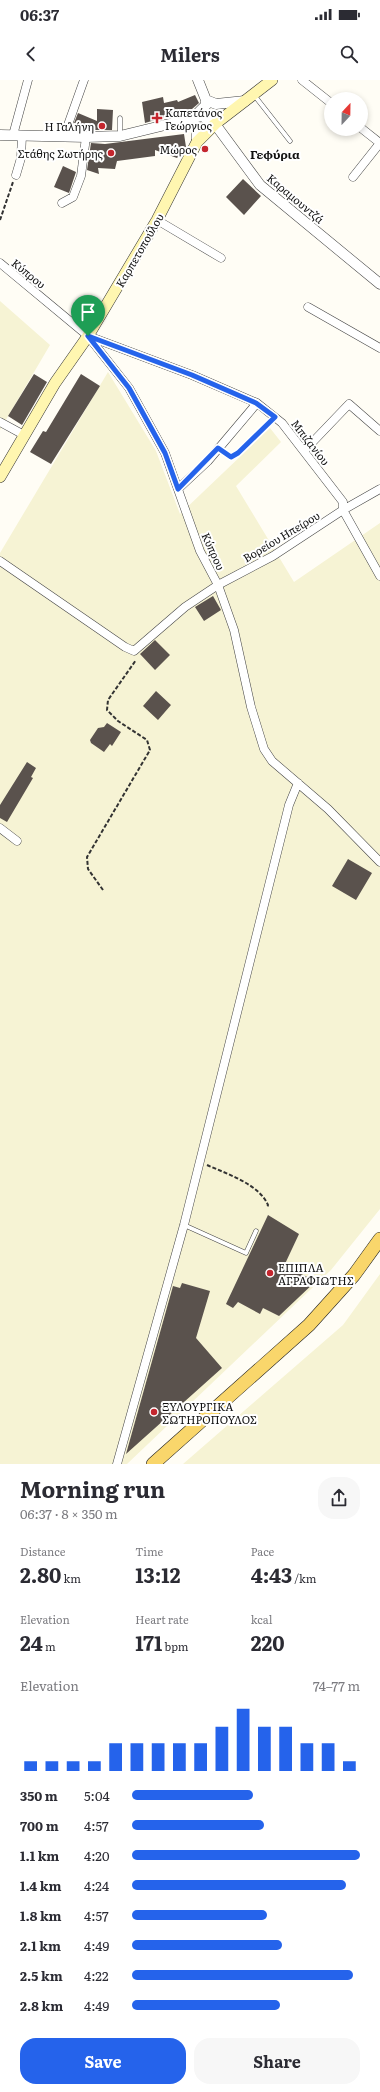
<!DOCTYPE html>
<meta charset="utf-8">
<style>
body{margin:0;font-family:Literata,serif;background:#f7f7f7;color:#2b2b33;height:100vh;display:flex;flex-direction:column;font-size:15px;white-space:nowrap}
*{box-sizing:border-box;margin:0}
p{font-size:13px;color:#7c7c81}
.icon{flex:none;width:22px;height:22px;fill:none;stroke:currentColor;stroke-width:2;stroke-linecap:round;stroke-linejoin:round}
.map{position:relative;height:1384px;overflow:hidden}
.drawer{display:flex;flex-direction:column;background:#fff;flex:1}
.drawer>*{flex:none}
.needle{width:26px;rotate:22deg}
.fabs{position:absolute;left:324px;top:12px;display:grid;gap:8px}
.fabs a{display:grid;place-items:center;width:44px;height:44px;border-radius:50%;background:#fff;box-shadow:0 2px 6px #0003;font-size:20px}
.pin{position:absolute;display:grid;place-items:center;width:34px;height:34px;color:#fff;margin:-41px -17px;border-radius:50% 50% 50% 0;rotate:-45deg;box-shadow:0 0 4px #0007}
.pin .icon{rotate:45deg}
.round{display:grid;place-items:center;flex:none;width:42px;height:42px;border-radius:16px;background:#f7f7f7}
.headline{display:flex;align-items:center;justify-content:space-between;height:68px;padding:0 20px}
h1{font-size:22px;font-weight:700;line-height:30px}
.figures{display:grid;grid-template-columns:repeat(3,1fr);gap:6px;height:68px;padding:4px 20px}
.figures div{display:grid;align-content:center}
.figures b{font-size:20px;font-weight:700}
.figures small{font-size:11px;font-weight:400}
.figures p{font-size:11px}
.chart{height:112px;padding:8px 20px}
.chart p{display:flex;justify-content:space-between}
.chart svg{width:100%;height:72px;margin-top:4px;stroke:#2563eb;stroke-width:6}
.primary-button{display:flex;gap:8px;margin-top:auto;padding:8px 20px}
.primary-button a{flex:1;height:46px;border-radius:16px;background:#2563eb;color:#fff;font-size:16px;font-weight:700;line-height:46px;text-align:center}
.primary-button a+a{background:#f7f7f7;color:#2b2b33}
ul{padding:0 20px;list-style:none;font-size:13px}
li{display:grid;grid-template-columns:64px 48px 1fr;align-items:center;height:30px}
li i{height:10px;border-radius:5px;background:#2563eb}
.status{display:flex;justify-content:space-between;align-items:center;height:28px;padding:0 20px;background:#fff;direction:ltr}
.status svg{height:11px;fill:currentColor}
header{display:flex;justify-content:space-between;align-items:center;height:52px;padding:0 20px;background:#fff;font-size:18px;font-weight:700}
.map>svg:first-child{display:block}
.farmland{fill:#f6f3d4}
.building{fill:#5a524d}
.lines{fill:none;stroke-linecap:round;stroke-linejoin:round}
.service-casing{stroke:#444;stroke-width:5}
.minor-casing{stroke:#444;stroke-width:9}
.tertiary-casing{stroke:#444;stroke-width:11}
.secondary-casing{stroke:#333;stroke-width:12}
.primary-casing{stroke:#222;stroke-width:14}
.path{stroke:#333;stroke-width:2;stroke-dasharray:4 2;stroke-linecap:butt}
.service{stroke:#fff;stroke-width:4}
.minor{stroke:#fff;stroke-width:8}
.tertiary{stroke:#fff;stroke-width:10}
.secondary{stroke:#fff6b0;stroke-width:11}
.primary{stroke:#f9d66b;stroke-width:13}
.route-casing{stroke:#fff;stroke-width:8}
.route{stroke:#2563eb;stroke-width:5}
.poi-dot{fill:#c4262e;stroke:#fff;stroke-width:1.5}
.labels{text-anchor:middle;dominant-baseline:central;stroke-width:4;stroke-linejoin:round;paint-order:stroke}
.poi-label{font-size:11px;fill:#111;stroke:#fff;text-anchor:start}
.street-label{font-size:11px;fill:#111;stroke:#fff}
.neighbourhood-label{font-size:12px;font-weight:bold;fill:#111;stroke:#fff}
</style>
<div class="status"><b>06:37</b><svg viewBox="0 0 49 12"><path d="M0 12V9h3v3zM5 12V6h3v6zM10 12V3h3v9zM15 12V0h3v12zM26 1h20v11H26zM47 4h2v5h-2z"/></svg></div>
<header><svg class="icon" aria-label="back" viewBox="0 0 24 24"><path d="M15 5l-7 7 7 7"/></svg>Milers<svg class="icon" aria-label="search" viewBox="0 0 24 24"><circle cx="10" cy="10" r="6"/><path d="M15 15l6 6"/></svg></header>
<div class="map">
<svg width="380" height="1384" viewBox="0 0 380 1384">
<rect width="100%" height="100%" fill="#fffdf5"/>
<!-- farmland -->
<path class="farmland" d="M0,221L50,265L0,350Z
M108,292L156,371L180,434L270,348L281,362L236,406L294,502L380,443V1129L331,1190L127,1384H0V473Z
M380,1194V1384H183L343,1245Z"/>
<!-- building -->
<path class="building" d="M195,15L199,23L192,29L145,43L142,22L163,17L164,23L177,20L178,22Z
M97,29L113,30L112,50H88V48H79L80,45L74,43L78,33L97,41Z
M184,54L186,67L177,78L155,70V76L117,81L115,89L98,88L99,94L87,90L91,63L105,64Z
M63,86L76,92L69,113L54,107Z
M243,99L261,116L244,135L226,117Z
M34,294L47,302L22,345L8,336Z
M81,294L100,306L51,384L30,372L43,351L46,352Z
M213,516L221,530L204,541L195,527Z
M155,560L170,575L155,590L140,574Z
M156,611L171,625L158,640L143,626Z
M107,643L121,652L112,666L110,664L104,672L91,663L90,660L98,648L104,647Z
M27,682L36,688L31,697L33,698L7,742L0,738V725Z
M348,779L372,793L356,820L332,806Z
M268,1135L299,1154L284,1186L316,1201L279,1236L263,1228L260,1234L238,1222L233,1228L226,1224Z
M182,1203L210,1211L196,1258L222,1288L126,1374L173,1206L180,1208Z"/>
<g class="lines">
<defs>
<path id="service" d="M254,15L290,61
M120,56V38
M219,368L231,377L238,373L275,337
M184,1145L246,1173L256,1151"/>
<path id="minor" d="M302,0L331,23
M361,48L380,63
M13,55L28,0
M64,56L84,0
M16,95L21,78L22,55
M353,97L380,63
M62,123L73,117L81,96L86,57
M157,140L221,178
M0,183L88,256L129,308L165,373L200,471L218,505L234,550L251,627L264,669L272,681L328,729L380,782
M308,227L380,268
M88,256L192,295L257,323L282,343L343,422V430L380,496
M0,342L24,355
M304,371L349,324L380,351
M178,409L208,381L257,323
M0,481L125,567L134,571L185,527L218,505L273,476L343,430L380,409
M0,748L17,761
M117,1384L184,1145L289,725L298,703"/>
<path id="tertiary" d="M206,20L216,24L245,21
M194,37L206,25V20L198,0
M183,40L197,47V62
M0,55L86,57L120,56L202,36L215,44L260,105L380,204"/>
<path id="secondary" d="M0,397L55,303L88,256L157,140L197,62L215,44L272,0"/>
<path id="primary" d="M153,1384L309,1245L354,1195L380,1159"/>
</defs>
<!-- service casing -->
<use href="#service" class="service-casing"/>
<!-- minor casing -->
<use href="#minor" class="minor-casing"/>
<!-- tertiary casing -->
<use href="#tertiary" class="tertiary-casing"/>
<!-- secondary casing -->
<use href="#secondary" class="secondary-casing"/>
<!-- primary casing -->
<use href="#primary" class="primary-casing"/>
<!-- path -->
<path class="path" d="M0,140L13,102
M103,810L88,789L87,777L150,670L147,660L118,641L107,630L108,620L136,580
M207,1085C227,1094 259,1104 268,1125L267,1128"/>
<!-- service -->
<use href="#service" class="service"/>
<!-- minor -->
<use href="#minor" class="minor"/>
<!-- tertiary -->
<use href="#tertiary" class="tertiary"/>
<!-- secondary -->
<use href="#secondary" class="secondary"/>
<!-- primary -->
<use href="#primary" class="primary"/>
</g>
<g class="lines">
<defs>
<path id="route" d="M88,256L192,295L256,323L275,337L238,373L231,377L218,368L178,409L165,373L129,308Z"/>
</defs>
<!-- route casing -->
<use href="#route" class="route-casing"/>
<!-- route -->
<use href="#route" class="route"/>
</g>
<!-- markers -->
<g class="poi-dot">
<path d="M155 32h4v4h4v4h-4v4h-4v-4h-4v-4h4z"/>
<circle cx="102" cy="46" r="4"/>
<circle cx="205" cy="69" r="4"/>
<circle cx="111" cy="73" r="4"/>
<circle cx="270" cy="1193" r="4"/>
<circle cx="154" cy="1332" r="4"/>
</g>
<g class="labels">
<!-- poi labels -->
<g class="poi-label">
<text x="165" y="32">Καπετάνος<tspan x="165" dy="13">Γεώργιος</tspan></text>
<text x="94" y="46" text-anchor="end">Η Γαλήνη</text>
<text x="197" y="69" text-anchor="end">Μώρος</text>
<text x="103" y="73" text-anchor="end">Στάθης Σωτήρης</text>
<text x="278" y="1187">ΕΠΙΠΛΑ<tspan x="278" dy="13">ΑΓΡΑΦΙΩΤΗΣ</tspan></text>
<text x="162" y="1326">ΞΥΛΟΥΡΓΙΚΑ<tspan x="162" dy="13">ΣΩΤΗΡΟΠΟΥΛΟΣ</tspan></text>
</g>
<!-- street labels -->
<g class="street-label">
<text transform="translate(296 118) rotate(40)">Καραμουντζά</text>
<text transform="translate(139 170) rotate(-60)">Καρπετοπούλου</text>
<text transform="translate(29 193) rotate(39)">Κύπρου</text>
<text transform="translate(311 362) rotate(52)">Μπιζανίου</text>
<text transform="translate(281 456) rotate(-31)">Βορείου Ηπείρου</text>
<text transform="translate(214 471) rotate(66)">Κύπρου</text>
</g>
<!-- neighbourhood labels -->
<g class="neighbourhood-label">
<text x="275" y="74">Γεφύρια</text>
</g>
</g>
</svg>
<div class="fabs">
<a><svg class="needle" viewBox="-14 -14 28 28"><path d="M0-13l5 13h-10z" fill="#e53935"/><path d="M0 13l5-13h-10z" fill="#7c7c81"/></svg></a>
</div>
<div class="pin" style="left:88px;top:256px;background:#1e9e55"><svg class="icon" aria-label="arrive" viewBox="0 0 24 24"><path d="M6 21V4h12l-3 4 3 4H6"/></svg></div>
</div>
<section class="drawer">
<div class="headline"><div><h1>Morning run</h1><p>06:37 · 8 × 350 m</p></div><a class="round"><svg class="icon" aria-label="share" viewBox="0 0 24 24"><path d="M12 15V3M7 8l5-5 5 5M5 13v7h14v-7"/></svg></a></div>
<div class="figures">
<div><p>Distance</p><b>2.80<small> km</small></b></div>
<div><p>Time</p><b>13:12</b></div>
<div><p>Pace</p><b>4:43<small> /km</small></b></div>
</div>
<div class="figures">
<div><p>Elevation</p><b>24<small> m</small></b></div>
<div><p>Heart rate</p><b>171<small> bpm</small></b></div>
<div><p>kcal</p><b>220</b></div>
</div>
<div class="chart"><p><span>Elevation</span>74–77 m</p>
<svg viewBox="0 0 160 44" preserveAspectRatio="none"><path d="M5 44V38M15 44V38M25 44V38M35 44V38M45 44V27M55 44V27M65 44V27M75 44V27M85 44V27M95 44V17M105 44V6M115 44V17M125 44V17M135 44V27M145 44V27M155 44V38"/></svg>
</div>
<ul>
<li><b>350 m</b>5:04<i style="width:53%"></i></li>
<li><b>700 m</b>4:57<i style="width:58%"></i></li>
<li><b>1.1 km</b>4:20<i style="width:100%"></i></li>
<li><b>1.4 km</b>4:24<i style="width:94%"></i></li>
<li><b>1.8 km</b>4:57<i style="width:59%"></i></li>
<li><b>2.1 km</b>4:49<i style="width:66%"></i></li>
<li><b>2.5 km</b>4:22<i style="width:97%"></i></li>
<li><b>2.8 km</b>4:49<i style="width:65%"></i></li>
</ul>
<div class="primary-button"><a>Save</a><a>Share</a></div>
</section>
